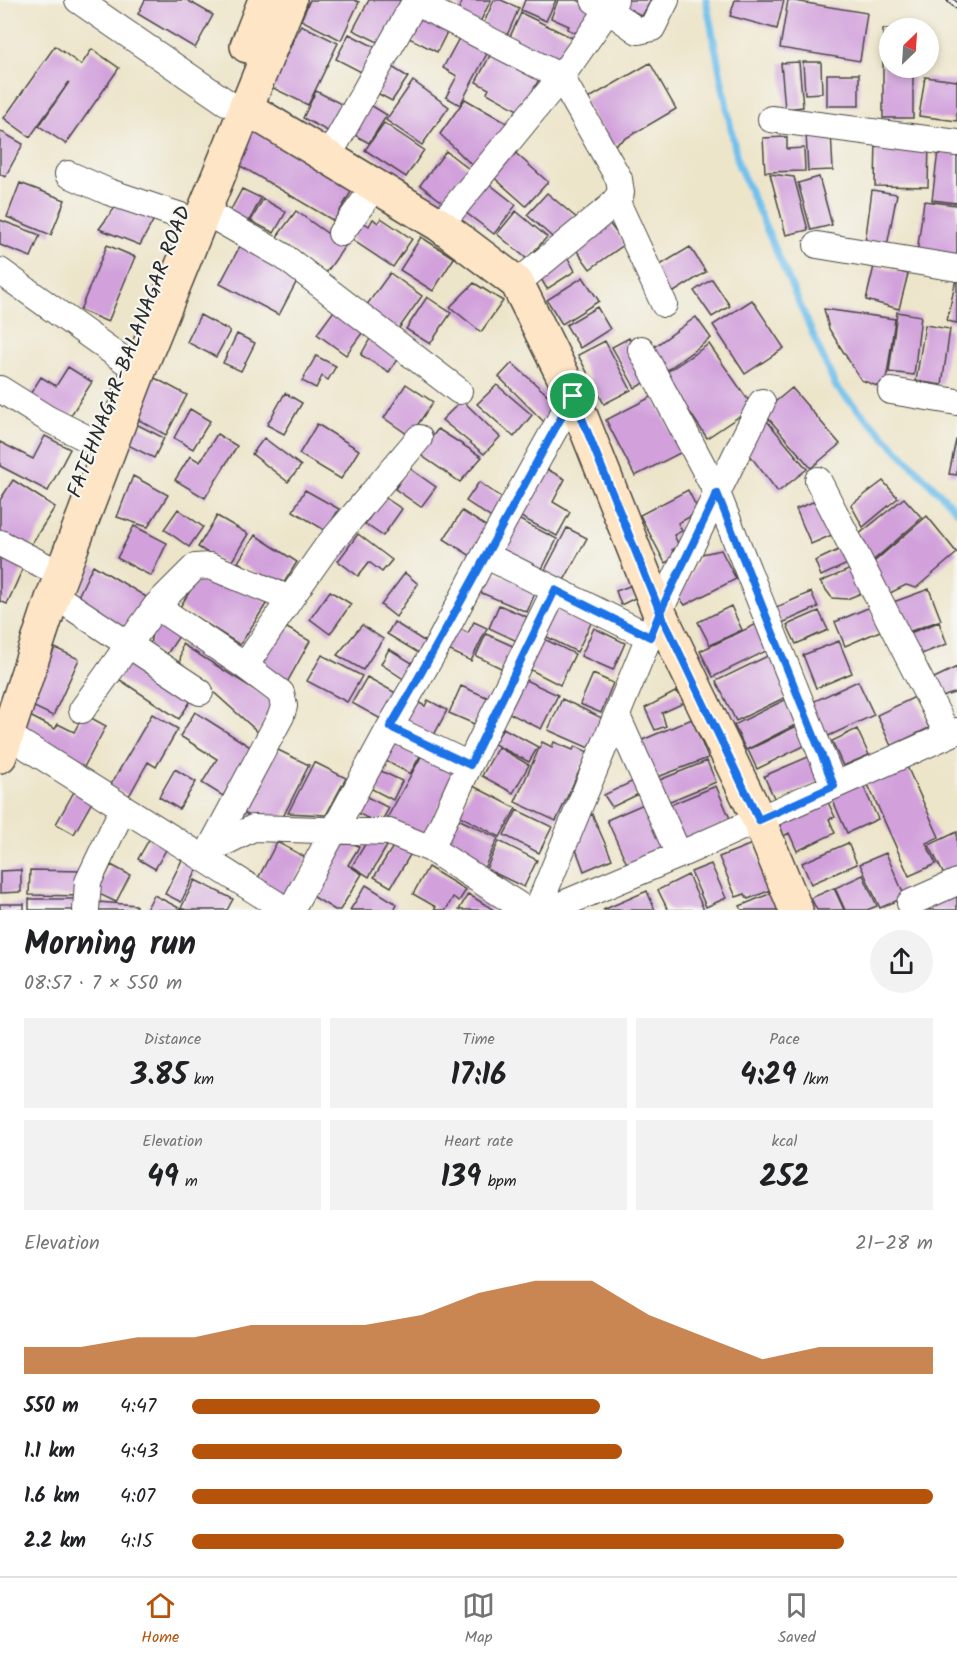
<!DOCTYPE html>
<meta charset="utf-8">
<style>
body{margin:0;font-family:Kalam,sans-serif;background:#f2f2f2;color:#202124;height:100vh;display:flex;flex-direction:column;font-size:22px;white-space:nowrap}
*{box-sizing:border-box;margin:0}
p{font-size:20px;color:#757577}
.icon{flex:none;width:33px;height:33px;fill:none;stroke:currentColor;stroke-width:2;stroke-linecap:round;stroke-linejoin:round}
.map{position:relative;height:910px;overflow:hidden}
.side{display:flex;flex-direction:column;background:#fff;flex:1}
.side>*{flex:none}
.needle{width:39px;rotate:25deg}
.tools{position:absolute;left:879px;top:18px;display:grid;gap:12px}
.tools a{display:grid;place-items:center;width:60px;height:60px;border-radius:50%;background:#fff;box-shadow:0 3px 9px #0003;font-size:30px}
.pin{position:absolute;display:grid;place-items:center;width:51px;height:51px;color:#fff;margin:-26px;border:3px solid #fff;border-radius:50%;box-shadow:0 2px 6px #0007}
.round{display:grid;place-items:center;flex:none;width:63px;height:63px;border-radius:32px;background:#f2f2f2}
.headline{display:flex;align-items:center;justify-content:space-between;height:102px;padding:0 24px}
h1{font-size:33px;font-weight:700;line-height:45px}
.figures{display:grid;grid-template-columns:repeat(3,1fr);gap:9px;height:102px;padding:6px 24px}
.figures div{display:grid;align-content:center;border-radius:0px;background:#f2f2f2;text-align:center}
.figures b{font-size:30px;font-weight:700}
.figures small{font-size:16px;font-weight:400}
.figures p{font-size:16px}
.chart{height:168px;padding:12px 24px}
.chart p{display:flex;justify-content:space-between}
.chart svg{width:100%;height:108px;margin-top:6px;fill:#b45309;opacity:.7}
ul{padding:0 24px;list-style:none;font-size:20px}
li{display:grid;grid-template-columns:96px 72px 1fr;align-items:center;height:45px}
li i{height:15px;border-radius:8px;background:#b45309}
.menu{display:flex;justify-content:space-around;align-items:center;height:84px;border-top:2px solid #e0e0e0;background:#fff;font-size:16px;color:#757577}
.menu a{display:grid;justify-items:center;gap:3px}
.menu .current{color:#b45309}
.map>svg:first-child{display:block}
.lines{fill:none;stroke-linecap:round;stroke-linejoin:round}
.stream{stroke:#71c0ec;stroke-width:7}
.building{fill:#d2a1dc}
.street-casing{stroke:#484743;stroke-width:28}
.secondary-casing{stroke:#484743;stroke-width:36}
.street{stroke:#fff;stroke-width:26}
.secondary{stroke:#fee5c5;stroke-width:33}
.rail-casing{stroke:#2b2b2b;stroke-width:7}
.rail{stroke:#f6f6f2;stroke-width:4.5;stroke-dasharray:14;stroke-linecap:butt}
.route-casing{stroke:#fff;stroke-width:12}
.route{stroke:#1a73e8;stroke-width:8}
.labels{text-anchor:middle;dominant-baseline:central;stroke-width:4.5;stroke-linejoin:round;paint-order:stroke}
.street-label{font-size:21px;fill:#2b2b2b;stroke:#f6f6f2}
</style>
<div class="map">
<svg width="957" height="910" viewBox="0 0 957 910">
<rect width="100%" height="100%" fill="#f6f6f2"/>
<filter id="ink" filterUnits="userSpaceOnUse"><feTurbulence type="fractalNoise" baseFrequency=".0167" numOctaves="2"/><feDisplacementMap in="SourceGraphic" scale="12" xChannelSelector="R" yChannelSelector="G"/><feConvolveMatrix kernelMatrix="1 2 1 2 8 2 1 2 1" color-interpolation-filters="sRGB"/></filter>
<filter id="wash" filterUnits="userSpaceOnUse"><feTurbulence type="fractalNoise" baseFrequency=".008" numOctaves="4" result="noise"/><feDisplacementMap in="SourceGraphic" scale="24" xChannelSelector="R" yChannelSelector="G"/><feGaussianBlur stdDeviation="1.35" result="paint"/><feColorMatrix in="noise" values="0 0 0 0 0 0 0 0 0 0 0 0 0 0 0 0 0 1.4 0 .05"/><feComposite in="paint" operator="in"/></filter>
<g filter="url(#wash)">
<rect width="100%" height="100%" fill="#ede5ca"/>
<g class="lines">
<!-- stream -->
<path class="stream" d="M706,0L738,164L836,387L957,511"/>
</g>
<g id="blocks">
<!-- building -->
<path class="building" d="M145,0H187L213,15L195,48L138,14Z
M310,0H354L359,2L341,40L301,20Z
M369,0H407L384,45L353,30Z
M463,0H491L477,28L455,17Z
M494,0H501L519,8L504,42L480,32Z
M525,0H556L546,21L521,10Z
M558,0H577L592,7L581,35L567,29L569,26L551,18Z
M627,0H651L642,16L624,6Z
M735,0H784L777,29L730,16Z
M788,0L867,13L860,61L780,48Z
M413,9L450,26L437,52L401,34Z
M521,13L575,39L562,67L508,41Z
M301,25L338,43L308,105L271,87Z
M464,29L492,44L460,105L446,97L457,76L443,68Z
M883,29H890V68H913V118H883Z
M349,34L379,49L367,75L336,59Z
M55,46L81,65L92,49L119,68L66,144L39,126L69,82L30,137L4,118Z
M495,46L543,72L521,112L487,93L489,89L476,82Z
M799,62L803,107L785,109L781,63Z
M803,62H821L822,93L805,94Z
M650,63L676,109L611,147L584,101Z
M392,67L408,77L392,101L375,92Z
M827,74H859V106H827Z
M925,77L957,81V121L919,116Z
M413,81L449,107L422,145L386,120Z
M316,91L347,107L333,134L303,118Z
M465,99L510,125L477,170L440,134Z
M369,104L387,115L369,143L353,134Z
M256,120L358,180L334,221L232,161Z
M384,123L424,150L406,177L365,150Z
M0,131L23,144L5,177L0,174Z
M831,132L833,170L808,171L806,133Z
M787,137V149L804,148L805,171L765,172L763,138Z
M876,139L929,140L928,187L875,186Z
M511,149L548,182L526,206L489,173Z
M446,151L474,173L448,206L420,185Z
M938,151L957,154V203L932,200Z
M770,174L794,177L808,230L786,235Z
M819,177L832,225L811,230L798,183Z
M483,179L516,205L494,234L461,209Z
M20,183L65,200L51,235L7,217Z
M242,189L261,198L245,229L226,219Z
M872,190L897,194L887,246L865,243Z
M547,193L578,219L558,242L527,215Z
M263,199L286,212L274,233L251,221Z
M924,201L957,205V259L917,253Z
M119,202L154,219L140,245L99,229Z
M296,211L345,246L326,273L276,238Z
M516,211L547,237L527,259L497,234Z
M381,218L412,239L393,267L351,239L363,222L369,226L373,219L378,223Z
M606,219L625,244L590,269L572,244Z
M0,220L40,235L31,257L0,245Z
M421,237L454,258L433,291L400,270Z
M107,245L135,257L108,322L80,310Z
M240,246L299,277L279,315L220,284Z
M690,247L706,272L666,297L650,271Z
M565,253L575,271L547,289L537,272Z
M874,266L908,274L899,309L866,300Z
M390,273L422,296L395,334L363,310Z
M583,277L599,301L562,324L547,300Z
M712,279L730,306L712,317L694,291Z
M956,279H957V323L947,321Z
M474,283L503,301L481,332L450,307Z
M427,297L451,313L430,344L406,329Z
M752,300L784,348L745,374L713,325Z
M597,307L610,329L580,348L566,325Z
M336,308L365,329L346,355L317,334Z
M824,309L895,319L885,389L861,380L829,329Z
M897,312L921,316L914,375L889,372Z
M200,315L230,331L216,357L187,342Z
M696,317L711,338L663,373L647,352Z
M925,325L950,329L942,385L916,381Z
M237,334L255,343L241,371L223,363Z
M371,337L400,355L389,372L361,355Z
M629,338L652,379L635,388L612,347Z
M605,341L631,390L604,404L578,355Z
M709,344L753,407L707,438L664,374Z
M316,356L336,366L328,380L322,376L316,388L302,381Z
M512,363L561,407L546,424L499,377Z
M68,367L92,382L66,423L27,399L41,377L56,386Z
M151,376L187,395L166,435L130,415Z
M406,384L433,402L410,436L384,418Z
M497,385L532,415L514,437L477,404Z
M792,388L840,444L811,468L763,412Z
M285,393L302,403L284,434L267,425Z
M653,396L682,452L635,476L606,420Z
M462,400L500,437L484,454L442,420Z
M190,409L210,421L193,449L174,438Z
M762,415L807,469L778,492L745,449Z
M134,423L164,438L154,458L124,443Z
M317,424L359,450L341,479L299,454Z
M438,429L482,457L460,482L419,454Z
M217,434L237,446L205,498L175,480L190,456L200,462Z
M45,436L70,449L48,491L0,466V442L33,459Z
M264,438L301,466L288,482L252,454Z
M956,440H957V475L949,474Z
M543,467L565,479L553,502L570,512L557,536L517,515Z
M409,468L436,487L421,507L395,489Z
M133,476L168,495L148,527L117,517Z
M13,480L55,507L25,554L0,538V500Z
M883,481L898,498L863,527L851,505Z
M479,482L512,505L499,523L466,501Z
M305,490L339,509L326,531L293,511Z
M688,490L699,512L678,523L682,531L674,535L679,546L672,550L676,557L665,563L640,515Z
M384,497L402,509L383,536L365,524Z
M904,498L922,518L868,565L853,539Z
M820,499L834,534L811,544L796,509Z
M178,509L203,527L189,547L164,529Z
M462,511L495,532L477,560L444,539Z
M217,516L248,534L229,566L198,547Z
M927,516L957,553L916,588L906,585L884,596L868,567Z
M516,518L557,539L541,571L500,550Z
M134,526L167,543L151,576L117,558Z
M567,528L587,538L562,584L543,574Z
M358,534L392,560L382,572L369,562L358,576L338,561Z
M255,535L297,562L280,589L238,562Z
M845,547L852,562L821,576L815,561Z
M721,550L736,579L685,605L679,597L702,554Z
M0,557L23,568L7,604L0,601Z
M93,565L153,601L125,638L74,605Z
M853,568L864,592L847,599L832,598L820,582Z
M487,569L536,591L527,612L477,591Z
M405,573L418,584L396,617L381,605Z
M200,575L268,601L240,645L180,607Z
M635,584L639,596L621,605L616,591Z
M929,589L941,620L900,635L888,604Z
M330,591L351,604L330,634L310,619Z
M811,592L818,607L782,623L775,608Z
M557,599L594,617L577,652L541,634Z
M499,605L527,617L517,641L489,628Z
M731,606L742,630L710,645L698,622Z
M870,607L880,631L845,646L835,622Z
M819,611L828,630L796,644L787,625Z
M154,617L181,633L165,657L150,646Z
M394,622L435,648L427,658L387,634Z
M474,622L487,628L471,661L444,648L454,626L468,633Z
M761,622L774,647L713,677L700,651Z
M939,622L947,644L911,658L902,636Z
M280,624L310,641L285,686L255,669Z
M362,625L383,639L363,670L337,655Z
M594,628L625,643L613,670L581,656Z
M486,634L515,647L505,670L476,656Z
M540,637L575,654L560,685L525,667Z
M839,641L852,673L816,688L803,655Z
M182,644L276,703L258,732L180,662Z
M55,648L79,659L53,716L28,704Z
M389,649L417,666L408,682L381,664Z
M127,650L194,696L179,719L111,674Z
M776,652L788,696L736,721L716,681Z
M322,655L362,676L347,702L307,681Z
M957,667V692L936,699L930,680Z
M593,674L613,683L601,713L580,704Z
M367,677L403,697L388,723L352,703Z
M523,679L558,695L541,729L507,712Z
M858,681L874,715L822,739L806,705Z
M461,686L491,699L479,726L449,713Z
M677,691L684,703L662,713L666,726L655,730L645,708Z
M791,697L803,721L746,750L734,725Z
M915,697L929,728L891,746L877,715Z
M562,699L602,718L589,748L548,730Z
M413,700L425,706L428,700L447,710L432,739L400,725Z
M195,712L252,748L223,796L202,783L217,759L180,736Z
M26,714L55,729L58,724L74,732L84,714L106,726L84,767L17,731Z
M152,714L178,729L156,767L148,762L129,796L110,786Z
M692,719L708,758L655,778L640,741Z
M801,724L810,743L757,769L748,750Z
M503,728L538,747L529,762L494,744Z
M857,729L869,755L843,766L832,741Z
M395,740L421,754L410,774L384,760Z
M542,742L552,747L554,742L573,750L575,746L588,752L556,821L515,802Z
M498,747L529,765L513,793L482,776Z
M276,749L309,765L281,821H260L244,813Z
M815,754L825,779L775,800L764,776Z
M422,755L457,774L421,839L386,820Z
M707,761L716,782L663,804L657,781Z
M314,762L346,778L326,815L288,813Z
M905,762L939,837L926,843L936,864L909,876L866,780Z
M175,769L196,782L179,809L159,797Z
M377,769L402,781L393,800L368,787Z
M644,776L647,790L612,807L604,795Z
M861,781L878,819L847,833L830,794Z
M473,786L516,808L500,837L458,815Z
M716,786L731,821L678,843L663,808Z
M75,790L93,800L74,834L56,824Z
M361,794L389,808L380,824L353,811Z
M825,796L835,817L829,819L835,833L797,851L789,833L784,836L776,818Z
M646,803L667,848L628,866L607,820Z
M517,810L552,827L539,853L504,835Z
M592,814L612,859L584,871L574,844L580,824Z
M456,818L498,838L484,868L442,848Z
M957,832V872L945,877L929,845Z
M340,835L359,847L348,865L362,874L340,910H335L306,892Z
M370,836L387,846L369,877L352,866Z
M150,838L167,848L155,869L138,859Z
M397,840L413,850L391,887L374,877Z
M499,841L537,860L524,887L486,869Z
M277,842L307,858L284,901L254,886Z
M848,843L857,864L811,884L802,863Z
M752,844L771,890L748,899L745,894L736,897L719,857Z
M886,853L905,897L880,908L860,864Z
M185,854L201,862L181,902L165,894Z
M711,864L726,898L706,907L691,872Z
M111,865L130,875L116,902L97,893Z
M428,867L466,890L459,901L453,897L446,910H434L436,907L413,894Z
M21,870V892L0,893V871Z
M30,870L82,871V896L29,895Z
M688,875L704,910H668L658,890Z
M863,875L877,906L867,910H845L835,888Z
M195,880L233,899L227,910H186L181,908Z
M366,885L397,904L394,910H350Z
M834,888L844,910H817L811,898Z
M647,891L655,910H603Z
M774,892L782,910H742L740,906Z
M957,893V910H927L926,907Z
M468,894L494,910H459Z
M154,895L183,910H146Z
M29,899H80V910H29Z
M98,902L136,905V910H97Z
M0,904H24V910H0Z"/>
</g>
</g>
<g filter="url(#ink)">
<use href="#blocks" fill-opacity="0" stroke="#484743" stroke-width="1.5"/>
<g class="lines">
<defs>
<path id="street" d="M78,0L226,102
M594,0L638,31L652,28L666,0
M415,2L561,77L619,179L621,193L611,206L517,283
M771,119L957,143
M328,157L416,0
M68,174L109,192L181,216
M616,200L664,304
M204,211L283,256L459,391
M440,225L561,77L615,0
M341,233L375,186
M817,245L957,268
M0,271L125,361
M641,349L717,493L762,402
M0,389L48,419L92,441
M891,391L957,402
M818,480L948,735
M0,543L51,569
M485,555L650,637
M54,595L200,692
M156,606L245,666L281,693L284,706L281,716L210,849
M245,666L290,599
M82,710L156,606L195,567L210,566L290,599L326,548L419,438
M617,716L679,855
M390,727L469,765
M8,735L286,910
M206,852L253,828L389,832L431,849
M910,903L957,882
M86,910L88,882L123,808
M291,910L390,727L439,643L485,555L573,396
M526,910L431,849L469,765L555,590
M537,910L659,612L717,493L834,786
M549,910L679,855L957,731"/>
<path id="secondary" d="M247,46L265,0
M245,107L440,225L517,283L573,396L659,612L759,820L796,910
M0,756L52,599L139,371L290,0"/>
</defs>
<!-- street casing -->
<use href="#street" class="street-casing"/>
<!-- secondary casing -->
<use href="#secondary" class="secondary-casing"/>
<!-- street -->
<use href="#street" class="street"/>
<!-- secondary -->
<use href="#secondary" class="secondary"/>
<defs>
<path id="rail" d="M950,0L957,6"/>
</defs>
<!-- rail casing -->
<use href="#rail" class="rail-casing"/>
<!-- rail -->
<use href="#rail" class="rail"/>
</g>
</g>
<g class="lines" filter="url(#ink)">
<defs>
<path id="route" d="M573,396C512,506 454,618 390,727L470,765L555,590L650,637L660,612L759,820L834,786L717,493L660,612L573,396"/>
</defs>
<!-- route casing -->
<use href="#route" class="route-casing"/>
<!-- route -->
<use href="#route" class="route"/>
</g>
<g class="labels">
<!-- street labels -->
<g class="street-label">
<text transform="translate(130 352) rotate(-69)">FATEHNAGAR-BALANAGAR ROAD</text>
</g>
</g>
</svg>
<div class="tools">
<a><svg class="needle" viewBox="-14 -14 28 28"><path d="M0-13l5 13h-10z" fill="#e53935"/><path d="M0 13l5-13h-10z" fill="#757577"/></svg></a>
</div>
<div class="pin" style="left:573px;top:396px;background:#1e9e55"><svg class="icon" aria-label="arrive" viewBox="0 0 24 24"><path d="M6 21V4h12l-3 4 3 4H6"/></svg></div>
</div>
<section class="side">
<div class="headline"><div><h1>Morning run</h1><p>08:57 · 7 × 550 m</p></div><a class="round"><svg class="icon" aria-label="share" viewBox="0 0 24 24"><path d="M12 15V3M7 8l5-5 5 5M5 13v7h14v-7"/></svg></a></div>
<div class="figures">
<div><p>Distance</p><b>3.85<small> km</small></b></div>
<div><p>Time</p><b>17:16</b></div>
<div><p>Pace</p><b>4:29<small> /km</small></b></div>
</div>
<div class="figures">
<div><p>Elevation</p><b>49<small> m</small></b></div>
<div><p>Heart rate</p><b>139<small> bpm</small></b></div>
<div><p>kcal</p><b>252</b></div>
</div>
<div class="chart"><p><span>Elevation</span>21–28 m</p>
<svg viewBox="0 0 160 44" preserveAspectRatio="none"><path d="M0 44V33L10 33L20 29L30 29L40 24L50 24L60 24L70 20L80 11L90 6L100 6L110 20L120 29L130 38L140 33L150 33L160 33V44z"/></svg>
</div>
<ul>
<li><b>550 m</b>4:47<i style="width:55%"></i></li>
<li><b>1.1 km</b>4:43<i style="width:58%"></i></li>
<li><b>1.6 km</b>4:07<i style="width:100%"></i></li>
<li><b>2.2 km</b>4:15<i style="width:88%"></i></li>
</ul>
</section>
<nav class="menu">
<a class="current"><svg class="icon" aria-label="home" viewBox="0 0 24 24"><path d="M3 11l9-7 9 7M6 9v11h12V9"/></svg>Home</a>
<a><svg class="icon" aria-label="map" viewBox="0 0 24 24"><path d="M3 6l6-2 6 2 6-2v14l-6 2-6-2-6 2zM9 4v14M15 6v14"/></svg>Map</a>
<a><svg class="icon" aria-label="saved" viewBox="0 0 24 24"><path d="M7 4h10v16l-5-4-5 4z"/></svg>Saved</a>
</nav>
